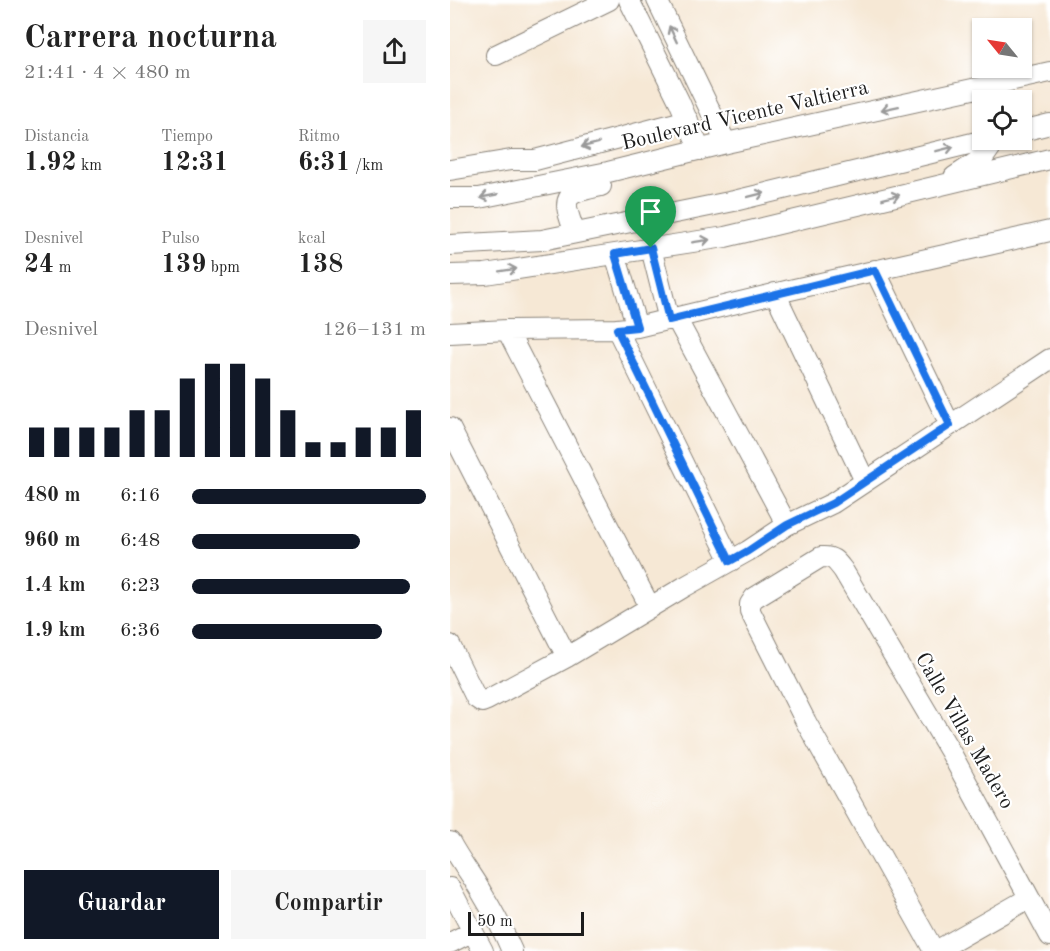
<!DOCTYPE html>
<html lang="es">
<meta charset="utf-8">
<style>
body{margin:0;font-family:"Old Standard TT",serif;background:#f6f6f6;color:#222;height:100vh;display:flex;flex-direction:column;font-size:22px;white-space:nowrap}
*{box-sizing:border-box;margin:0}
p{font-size:20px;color:#767676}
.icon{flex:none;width:33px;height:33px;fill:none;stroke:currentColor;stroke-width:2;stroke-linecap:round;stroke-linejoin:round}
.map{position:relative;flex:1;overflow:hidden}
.panel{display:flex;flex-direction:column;background:#fff;width:450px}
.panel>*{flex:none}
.needle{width:39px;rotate:300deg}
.controls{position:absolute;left:522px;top:18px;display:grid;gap:12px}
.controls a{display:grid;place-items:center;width:60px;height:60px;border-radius:0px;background:#fff;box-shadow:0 2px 4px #0004;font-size:30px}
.scale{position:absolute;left:18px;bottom:15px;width:116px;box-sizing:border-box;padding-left:6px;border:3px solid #1c1c1c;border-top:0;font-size:16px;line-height:21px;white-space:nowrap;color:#1c1c1c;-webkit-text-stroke:4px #fff;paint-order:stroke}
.pin{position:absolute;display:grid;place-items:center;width:51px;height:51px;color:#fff;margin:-62px -26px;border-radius:50% 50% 50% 0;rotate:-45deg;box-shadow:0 0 6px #0007}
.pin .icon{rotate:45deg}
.round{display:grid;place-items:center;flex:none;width:63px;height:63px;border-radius:0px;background:#f6f6f6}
.overview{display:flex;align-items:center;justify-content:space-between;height:102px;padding:0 24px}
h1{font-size:33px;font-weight:800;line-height:45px}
.stats{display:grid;grid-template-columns:repeat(3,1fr);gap:9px;height:102px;padding:6px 24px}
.stats div{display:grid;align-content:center}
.stats b{font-size:26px;font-weight:800}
.stats small{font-size:16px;font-weight:400}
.stats p{font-size:16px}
.chart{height:168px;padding:12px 24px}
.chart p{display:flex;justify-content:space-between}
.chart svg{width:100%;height:108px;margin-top:6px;stroke:#111827;stroke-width:6}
.action{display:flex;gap:12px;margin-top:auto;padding:12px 24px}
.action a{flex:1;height:69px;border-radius:0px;background:#111827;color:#fff;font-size:24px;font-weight:800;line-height:69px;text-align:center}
.action a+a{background:#f6f6f6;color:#222}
ul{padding:0 24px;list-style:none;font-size:20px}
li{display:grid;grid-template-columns:96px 72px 1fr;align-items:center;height:45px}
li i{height:15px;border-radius:8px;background:#111827}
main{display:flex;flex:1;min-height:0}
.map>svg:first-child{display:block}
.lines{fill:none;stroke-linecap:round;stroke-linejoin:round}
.minor-casing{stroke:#898278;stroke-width:22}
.minor{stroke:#fff;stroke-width:20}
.oneway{stroke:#999}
.route-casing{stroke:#fff;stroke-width:12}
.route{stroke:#1a73e8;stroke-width:8}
.labels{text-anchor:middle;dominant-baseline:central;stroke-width:4.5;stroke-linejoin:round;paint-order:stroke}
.street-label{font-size:21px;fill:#1c1c1c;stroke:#fff}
</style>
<main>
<section class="panel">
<div class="overview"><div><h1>Carrera nocturna</h1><p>21:41 · 4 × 480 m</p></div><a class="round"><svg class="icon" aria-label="share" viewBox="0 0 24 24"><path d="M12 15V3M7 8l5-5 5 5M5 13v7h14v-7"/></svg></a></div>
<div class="stats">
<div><p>Distancia</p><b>1.92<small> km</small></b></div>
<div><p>Tiempo</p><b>12:31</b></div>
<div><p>Ritmo</p><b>6:31<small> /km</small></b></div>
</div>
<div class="stats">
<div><p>Desnivel</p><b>24<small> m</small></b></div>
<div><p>Pulso</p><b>139<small> bpm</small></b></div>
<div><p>kcal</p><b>138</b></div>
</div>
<div class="chart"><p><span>Desnivel</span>126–131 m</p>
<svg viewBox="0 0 160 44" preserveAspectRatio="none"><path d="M5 44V32M15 44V32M25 44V32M35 44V32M45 44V25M55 44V25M65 44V12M75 44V6M85 44V6M95 44V12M105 44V25M115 44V38M125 44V38M135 44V32M145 44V32M155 44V25"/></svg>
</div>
<ul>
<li><b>480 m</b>6:16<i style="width:100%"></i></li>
<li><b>960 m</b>6:48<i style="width:72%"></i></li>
<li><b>1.4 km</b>6:23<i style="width:93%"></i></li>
<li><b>1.9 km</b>6:36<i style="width:81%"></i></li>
</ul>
<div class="action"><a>Guardar</a><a>Compartir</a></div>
</section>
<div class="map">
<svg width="600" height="951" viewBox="0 0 600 951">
<rect width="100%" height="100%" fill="#fff"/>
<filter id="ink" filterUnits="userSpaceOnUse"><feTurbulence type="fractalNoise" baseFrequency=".0167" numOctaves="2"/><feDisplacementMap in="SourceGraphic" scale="12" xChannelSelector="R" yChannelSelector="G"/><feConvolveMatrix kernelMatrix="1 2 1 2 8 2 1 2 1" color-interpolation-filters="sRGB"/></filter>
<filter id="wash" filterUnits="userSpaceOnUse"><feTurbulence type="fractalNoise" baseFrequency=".008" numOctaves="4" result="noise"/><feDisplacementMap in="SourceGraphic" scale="24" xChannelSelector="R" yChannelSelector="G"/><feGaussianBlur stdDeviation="1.35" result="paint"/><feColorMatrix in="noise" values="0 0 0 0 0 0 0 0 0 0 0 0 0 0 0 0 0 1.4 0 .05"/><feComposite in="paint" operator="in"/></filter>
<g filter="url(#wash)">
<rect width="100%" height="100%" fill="#f6e8d5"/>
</g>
<g filter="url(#ink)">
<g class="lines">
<defs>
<path id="minor" d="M179,0L229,101L250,150
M207,0L276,143
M46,55L159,0
M572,131L600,124
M0,170L61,160H85L238,120
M504,177L534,157L546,140
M0,198H29L158,172L276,143L600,72
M125,233C111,196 113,194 151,186
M0,245L92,240L284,201L535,140
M201,248L219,320
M165,254L187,327
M425,270L500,425
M0,275L35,274L275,237L600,159
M325,293L415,481
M226,318L337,525
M57,330L200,607
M0,333L57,330L167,329
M0,428L117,657
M281,561L167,329L187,327L340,290L600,231
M0,645L26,698L32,702L37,700L117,657L234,587L298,551L337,525L383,503L600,359
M0,842C10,861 23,877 33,895C44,913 54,932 62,951
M0,888L33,951
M0,943L23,931
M484,951L356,722L300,611V604L304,598L371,557C383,556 386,561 393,570L501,753L600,936
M486,951L579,898"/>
</defs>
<!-- minor casing -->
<use href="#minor" class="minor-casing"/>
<!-- minor -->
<use href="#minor" class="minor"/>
</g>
<!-- one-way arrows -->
<defs><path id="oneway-shaft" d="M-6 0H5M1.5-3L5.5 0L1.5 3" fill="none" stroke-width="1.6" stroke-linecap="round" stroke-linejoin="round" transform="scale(1.5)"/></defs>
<g class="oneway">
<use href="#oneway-shaft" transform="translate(223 34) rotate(-115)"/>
<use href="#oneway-shaft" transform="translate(440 108) rotate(168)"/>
<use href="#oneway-shaft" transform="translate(140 145) rotate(166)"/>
<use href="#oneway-shaft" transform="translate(495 149) rotate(-14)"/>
<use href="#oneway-shaft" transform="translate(306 195) rotate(-14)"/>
<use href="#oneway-shaft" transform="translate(39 196) rotate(169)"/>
<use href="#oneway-shaft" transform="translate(441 197) rotate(-14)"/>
<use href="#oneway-shaft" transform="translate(251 241) rotate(-9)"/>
<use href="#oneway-shaft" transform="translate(58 270) rotate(-9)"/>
</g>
</g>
<g class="lines" filter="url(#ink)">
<defs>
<path id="route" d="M201,248L219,320L425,270L500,425L383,503L337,525L298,551L280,561L167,329L187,327L165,254Z"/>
</defs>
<!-- route casing -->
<use href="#route" class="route-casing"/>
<!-- route -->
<use href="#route" class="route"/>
</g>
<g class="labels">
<!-- street labels -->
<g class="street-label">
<text transform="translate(295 116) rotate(-13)">Boulevard Vicente Valtierra</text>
<text transform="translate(514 731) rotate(60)">Calle Villas Madero</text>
</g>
</g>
</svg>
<div class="controls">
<a><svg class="needle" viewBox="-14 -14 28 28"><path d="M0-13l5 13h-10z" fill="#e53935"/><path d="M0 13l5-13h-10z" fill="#767676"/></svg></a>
<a><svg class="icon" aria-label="locate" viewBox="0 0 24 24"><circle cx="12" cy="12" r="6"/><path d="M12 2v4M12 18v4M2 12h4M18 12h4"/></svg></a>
</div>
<div class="scale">50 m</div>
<div class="pin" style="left:201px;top:248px;background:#1e9e55"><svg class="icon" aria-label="arrive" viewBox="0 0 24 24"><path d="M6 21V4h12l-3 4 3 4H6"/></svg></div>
</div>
</main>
